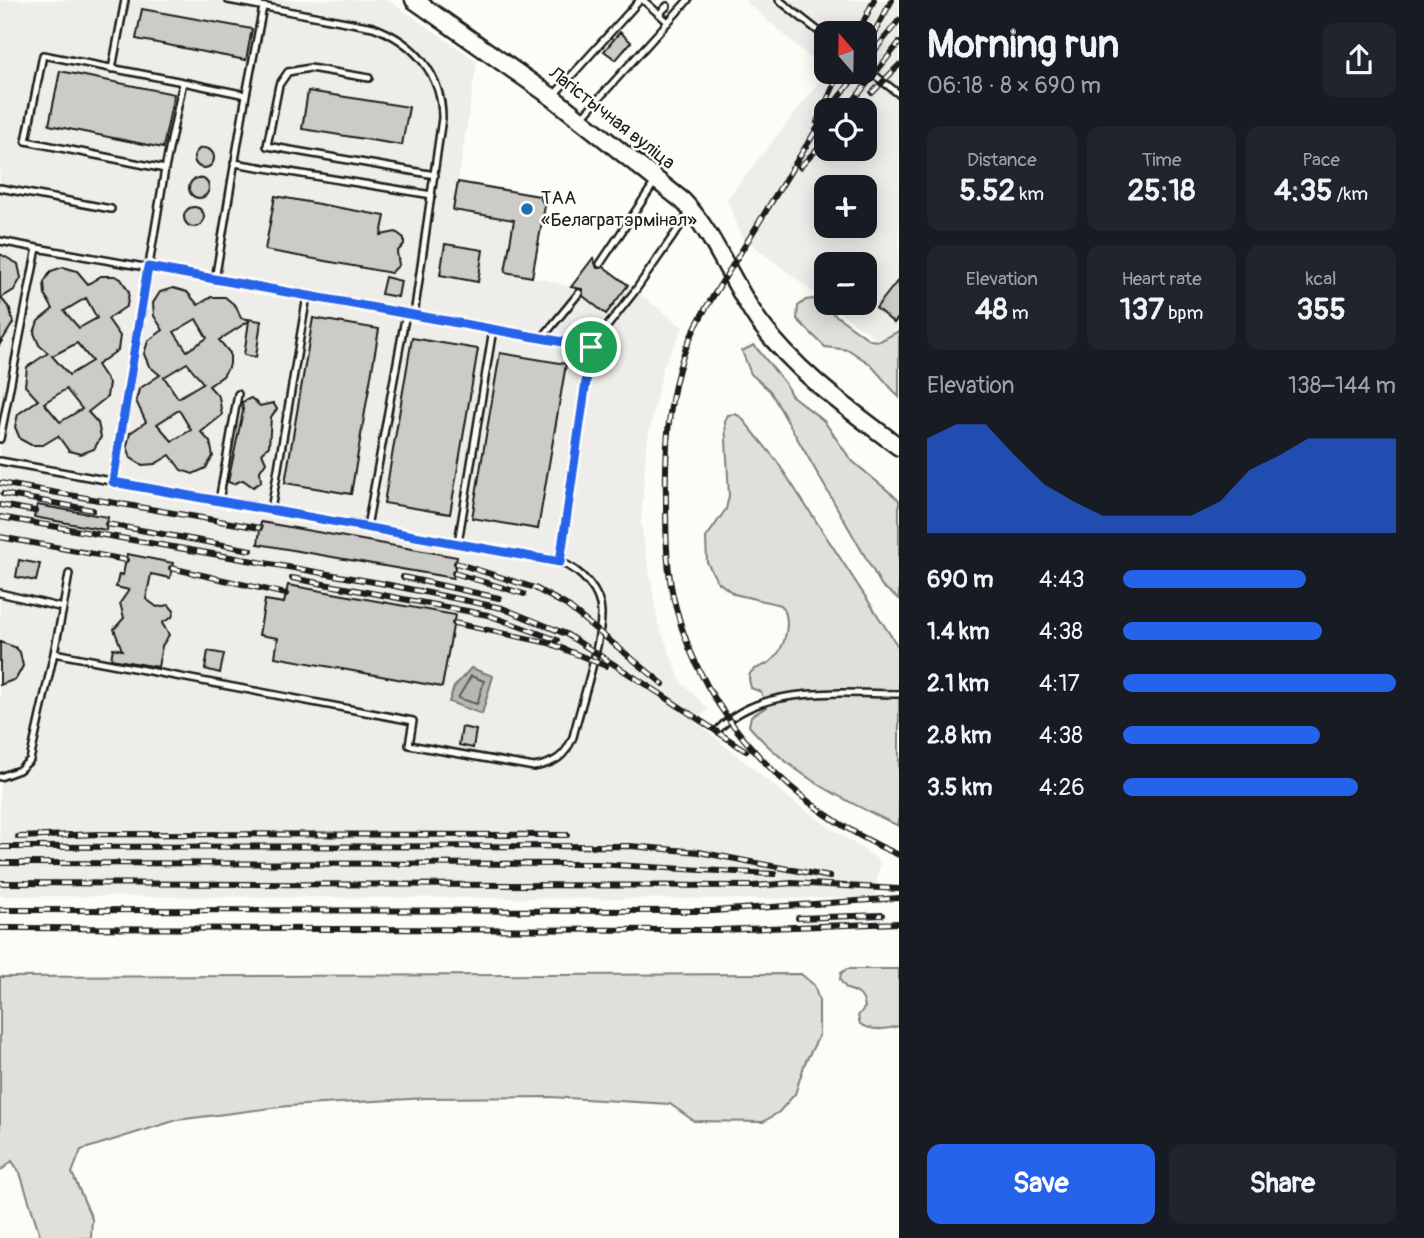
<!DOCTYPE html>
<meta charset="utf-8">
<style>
body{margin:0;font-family:Pangolin,sans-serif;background:#20242c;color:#f1f3f6;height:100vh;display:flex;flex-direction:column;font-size:26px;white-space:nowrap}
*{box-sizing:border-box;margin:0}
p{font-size:23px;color:#9ea1a6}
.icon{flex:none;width:38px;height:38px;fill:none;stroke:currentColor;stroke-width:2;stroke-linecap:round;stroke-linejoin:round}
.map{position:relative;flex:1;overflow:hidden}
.sheet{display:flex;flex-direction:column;background:#171b24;width:525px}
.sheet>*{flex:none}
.needle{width:46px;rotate:340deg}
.tools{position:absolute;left:814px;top:21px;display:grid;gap:14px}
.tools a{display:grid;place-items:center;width:63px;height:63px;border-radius:14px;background:#171b24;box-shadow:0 4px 18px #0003;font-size:35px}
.pin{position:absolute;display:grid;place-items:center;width:60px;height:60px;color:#fff;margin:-30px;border:4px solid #fff;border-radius:50%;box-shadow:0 2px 7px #0007}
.round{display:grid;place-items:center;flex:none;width:74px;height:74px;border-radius:14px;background:#20242c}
.headline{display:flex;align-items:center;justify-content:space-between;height:119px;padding:0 28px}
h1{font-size:38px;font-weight:700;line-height:52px}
.metrics{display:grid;grid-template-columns:repeat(3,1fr);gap:10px;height:119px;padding:7px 28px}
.metrics div{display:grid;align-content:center;border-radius:14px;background:#20242c;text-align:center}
.metrics b{font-size:30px;font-weight:700}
.metrics small{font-size:19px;font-weight:400}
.metrics p{font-size:19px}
.chart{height:196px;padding:14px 28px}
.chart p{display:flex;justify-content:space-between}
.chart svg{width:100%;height:126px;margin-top:7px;fill:#2563eb;opacity:.7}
.action{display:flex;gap:14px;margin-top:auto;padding:14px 28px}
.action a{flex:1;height:80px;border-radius:14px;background:#2563eb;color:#fff;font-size:28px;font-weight:700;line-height:80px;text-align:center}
.action a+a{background:#20242c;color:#f1f3f6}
ul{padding:0 28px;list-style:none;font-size:23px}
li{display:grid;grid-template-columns:112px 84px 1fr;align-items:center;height:52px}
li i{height:18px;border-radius:9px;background:#2563eb}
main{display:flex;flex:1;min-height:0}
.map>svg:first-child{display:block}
.built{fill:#eeede9;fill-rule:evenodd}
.green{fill:#e0dfdb;stroke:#7e7e7c;stroke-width:2}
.water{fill:#b7b6b2;stroke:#797876;stroke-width:2}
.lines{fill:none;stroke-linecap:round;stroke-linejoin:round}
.shore{stroke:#5a5a58;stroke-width:2}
.building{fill:#cccbc8;stroke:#1c1c1c;stroke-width:2;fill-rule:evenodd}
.lane-casing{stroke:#1c1c1c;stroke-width:10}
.secondary-casing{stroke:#1c1c1c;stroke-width:21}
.lane{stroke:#fdfcf7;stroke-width:5}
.secondary{stroke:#fdfcf7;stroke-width:16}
.rail-casing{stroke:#1c1c1c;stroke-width:6}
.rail{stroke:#fdfcf7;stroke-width:3.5;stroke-dasharray:10;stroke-linecap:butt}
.route-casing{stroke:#fff;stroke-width:14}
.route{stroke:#2563eb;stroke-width:9}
.poi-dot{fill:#1f6fb2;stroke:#fdfcf7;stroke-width:2.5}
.labels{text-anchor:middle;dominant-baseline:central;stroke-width:5;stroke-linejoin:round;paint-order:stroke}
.street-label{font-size:19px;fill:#1c1c1c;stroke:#fdfcf7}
.poi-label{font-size:19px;fill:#1c1c1c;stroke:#fdfcf7;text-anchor:start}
</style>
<main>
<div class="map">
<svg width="899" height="1238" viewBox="0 0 899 1238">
<rect width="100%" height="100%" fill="#fdfcf7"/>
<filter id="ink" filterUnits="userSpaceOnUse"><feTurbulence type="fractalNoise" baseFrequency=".0143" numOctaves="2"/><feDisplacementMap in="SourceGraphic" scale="14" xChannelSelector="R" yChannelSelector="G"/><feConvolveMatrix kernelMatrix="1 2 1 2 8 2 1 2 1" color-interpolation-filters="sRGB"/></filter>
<g filter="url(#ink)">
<!-- built -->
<path class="built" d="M0,0H388L477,61L458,181L539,196L545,206L533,277L571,287L593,258L683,327L663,367L646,448L641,524L658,623L681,682L708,709L696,722L800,807L880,861L875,897L750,899L0,896Z
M744,0H899V328L880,341L827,303H864V264H826V302L742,237L727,199L827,72H864V33H826V71ZM826,110H864V149H826ZM826,187H864V226H826Z"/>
<!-- green -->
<path class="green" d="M813,299L870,340L880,341L899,331V397L870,364L849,350L825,347L797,319L798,306L806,300Z
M754,345L785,383L791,395L824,421L851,460L899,500V599L882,586L770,391L751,374L742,351Z
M735,414L741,417L776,460L899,648V826C843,800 790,774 749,726L751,716L767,707L761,692L751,688C750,683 747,677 751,672C756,667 766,666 771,661C785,650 793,619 781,605L734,594L717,581L707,562L706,538L726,509L729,496L725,421L728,415Z
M847,969H899V1026C885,1029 874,1032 860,1024L858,1016L865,1007C863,995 858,992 847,989L840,980L841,973Z
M801,974L814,985L819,1001V1036L805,1063L795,1094L779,1112L763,1122L694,1121L670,1104L550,1097L427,1098L288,1106L177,1120L81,1150L72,1173L92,1219L91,1238H41L20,1173L12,1161L0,1171V977Z"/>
<!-- water -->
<path class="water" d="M471,668L493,676L482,714L449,702L454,687Z"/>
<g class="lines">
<!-- shore -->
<path class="shore" d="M471,676L484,681L477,704L458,698Z"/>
</g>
<!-- building -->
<path class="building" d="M142,9L252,29L246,60L136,39Z
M620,32L631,42L616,60L604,51Z
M60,71L174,94L163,148L49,125Z
M308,91L409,107L402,145L302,129Z
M194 158a10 10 0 1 1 20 0a10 10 0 1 1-20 0Z
M189 188a10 10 0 1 1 20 0a10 10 0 1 1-20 0Z
M458,182L539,196L545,206L532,277L505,272L514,220L453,210Z
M275,196L385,216L381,235L396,232L404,238V244L397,252L399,265L391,273L265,250Z
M184 217a10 10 0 1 1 20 0a10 10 0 1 1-20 0Z
M445,244L483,250L478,282L440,275Z
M0,254L18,264L21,278L14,290L1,298L10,309L13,323L0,344Z
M593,258L597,268L604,267L628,285L606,314L583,296L582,289L571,287Z
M63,267L77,271L88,284L101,276H115L121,279L129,292L127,306L108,319L120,336L118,350L97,365L109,383L107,397L88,412L98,423L101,437L94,449L81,454L69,451L58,436L43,445H31L20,439L15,427L18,414L38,400L25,386L27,367L48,353L39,345L34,333L38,321L53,309L45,295L44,282L51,271ZM86,298L97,318L79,328L64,311ZM77,343L92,361L69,375L52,356ZM66,389L82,409L60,422L44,403Z
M385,277L401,281L398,297L381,294Z
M899,279V317L894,323L876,308Z
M173,288L187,292L198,305L211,297H225L236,306L241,318L261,321L256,357L244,355L249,321L219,340L230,353V364L223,376L209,386L219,397L222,415L201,432L210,442L213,456L206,468L193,474L181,470L170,455L155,464L142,465L131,458L127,446L130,433L146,422L136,401L139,389L160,375L149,366L144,354L148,341L163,330L154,316L153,303L160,292ZM196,319L207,338L187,351L174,332ZM187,363L203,383L178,398L164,377ZM179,410L191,430L172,441L157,424Z
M313,318L379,329L351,494L285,483Z
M412,338L478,349L450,514L384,503Z
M500,353L566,364L538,529L472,518Z
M251,398L260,406L273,403L277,409L271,417L269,446L262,453L266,462L260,471L261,482L253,487L243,480L233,484L228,482L243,411L242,402Z
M37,505L108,517L106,530L34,517Z
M261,522L457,557L453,578L258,544Z
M127,554L173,563L170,578L151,574L146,599L157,607L169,605L174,611L172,617L162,623L169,635L162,646L158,667L111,659L113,648L122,650L114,629L124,618L120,603L129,590L116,587L119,574L123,575Z
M19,560L40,564L36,581L16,577Z
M288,585L455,615L442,687L275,657L278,638L259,635L265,600L284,603Z
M0,642L15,647L20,652L23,666L16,679L0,685Z
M208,651L224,654L220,673L205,669Z
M462,727L476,730L473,748L459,745Z"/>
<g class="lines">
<defs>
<path id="lane" d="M228,0L373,27C414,42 442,74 442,118L414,315
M643,0L659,14
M779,0L826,37
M667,6L659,14L668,22
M864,67L899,94
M112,69L125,0
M369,78L310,68L288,72L279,85L267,146L435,175
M183,82L246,95L215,280
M246,95L263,7
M553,96L640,0
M582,117L688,0
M234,163L432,195
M0,188L111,209
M0,241L37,248L0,439
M37,248L406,313L367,527
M600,264L655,182
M542,338L579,293
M591,347L635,291L690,212
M0,461L560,562L591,347L406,313
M113,482L165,169L26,141L43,55L183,82L165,169
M219,501L238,394
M271,510L307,296
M458,543L493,329
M0,593L63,608L54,653L413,721L409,745L534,767C555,763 565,757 573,737C581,704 601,646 601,615C602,591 580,570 560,562
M63,608L69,574
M718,730C760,684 843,694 899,694
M0,777L19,770L30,760L54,653"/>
<path id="secondary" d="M414,0L552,97L683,201C715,234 733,286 760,323C798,374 849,409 899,447"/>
</defs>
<!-- lane casing -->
<use href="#lane" class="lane-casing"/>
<!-- secondary casing -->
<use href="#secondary" class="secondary-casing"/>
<!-- lane -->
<use href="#lane" class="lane"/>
<!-- secondary -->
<use href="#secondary" class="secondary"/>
<defs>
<path id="rail" d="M858,33L874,0
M864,51L892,0
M864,64L899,20
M872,93L899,65
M831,107L859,72
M846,110L899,43
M826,115C796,161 768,208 739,255C719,288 696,319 683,356C668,400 665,451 666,498C666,534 666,573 676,608C705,720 795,810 899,855
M817,122L840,72
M800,167L826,140
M0,483L260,528
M3,494L93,510
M0,505L35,511
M0,517L380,583L502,608L566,634L659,693
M107,524L251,550
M0,537L126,560
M456,563L535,588L566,605L663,684
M171,568L286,594
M454,573L524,594
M403,577L499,598
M292,578L488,615L557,640
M454,623L549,643L606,666
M653,689L746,751
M18,837L99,834L567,835
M0,847L630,846L699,852L830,877
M0,863L597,864L774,874
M0,883L753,886L792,883L899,889
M0,910L713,911L899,898
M798,918L882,915
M0,928L718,930L899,923"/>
</defs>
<!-- rail casing -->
<use href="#rail" class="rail-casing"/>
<!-- rail -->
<use href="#rail" class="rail"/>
</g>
</g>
<g class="lines" filter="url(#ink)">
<defs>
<path id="route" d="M148,267L591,347L560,562L113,482Z"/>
</defs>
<!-- route casing -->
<use href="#route" class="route-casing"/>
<!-- route -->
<use href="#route" class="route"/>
</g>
<!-- markers -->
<circle class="poi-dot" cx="527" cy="209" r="7"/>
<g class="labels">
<!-- street labels -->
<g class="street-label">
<text transform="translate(612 118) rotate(38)">Лагістычная вуліца</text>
</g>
<!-- poi labels -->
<g class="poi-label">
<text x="541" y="198">ТАА<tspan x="541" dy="22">«Белагратэрмінал»</tspan></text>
</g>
</g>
</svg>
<div class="tools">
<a><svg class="needle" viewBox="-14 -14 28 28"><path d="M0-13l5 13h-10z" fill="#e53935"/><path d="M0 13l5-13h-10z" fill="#9ea1a6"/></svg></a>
<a><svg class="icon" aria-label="locate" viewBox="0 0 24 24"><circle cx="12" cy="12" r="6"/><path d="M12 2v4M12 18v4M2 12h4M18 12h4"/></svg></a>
<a>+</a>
<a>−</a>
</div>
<div class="pin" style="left:591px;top:347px;background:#1e9e55"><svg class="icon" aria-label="arrive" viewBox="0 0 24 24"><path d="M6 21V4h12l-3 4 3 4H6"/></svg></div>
</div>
<section class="sheet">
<div class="headline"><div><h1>Morning run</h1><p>06:18 · 8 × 690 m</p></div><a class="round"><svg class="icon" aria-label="share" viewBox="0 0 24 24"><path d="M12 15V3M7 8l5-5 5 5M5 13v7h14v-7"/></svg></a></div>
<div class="metrics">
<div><p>Distance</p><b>5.52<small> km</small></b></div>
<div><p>Time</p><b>25:18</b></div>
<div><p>Pace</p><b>4:35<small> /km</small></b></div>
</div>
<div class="metrics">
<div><p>Elevation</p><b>48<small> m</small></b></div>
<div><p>Heart rate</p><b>137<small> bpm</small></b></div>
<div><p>kcal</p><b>355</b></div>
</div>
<div class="chart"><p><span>Elevation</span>138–144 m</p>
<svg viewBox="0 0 160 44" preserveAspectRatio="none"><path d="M0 44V11L10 6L20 6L30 17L40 27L50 33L60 38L70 38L80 38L90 38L100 33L110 22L120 17L130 11L140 11L150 11L160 11V44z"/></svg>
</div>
<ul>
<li><b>690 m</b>4:43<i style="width:67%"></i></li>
<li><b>1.4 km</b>4:38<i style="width:73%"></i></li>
<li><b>2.1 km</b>4:17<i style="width:100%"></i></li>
<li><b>2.8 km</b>4:38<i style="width:72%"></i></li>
<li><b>3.5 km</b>4:26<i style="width:86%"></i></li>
</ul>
<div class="action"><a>Save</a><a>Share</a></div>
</section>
</main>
